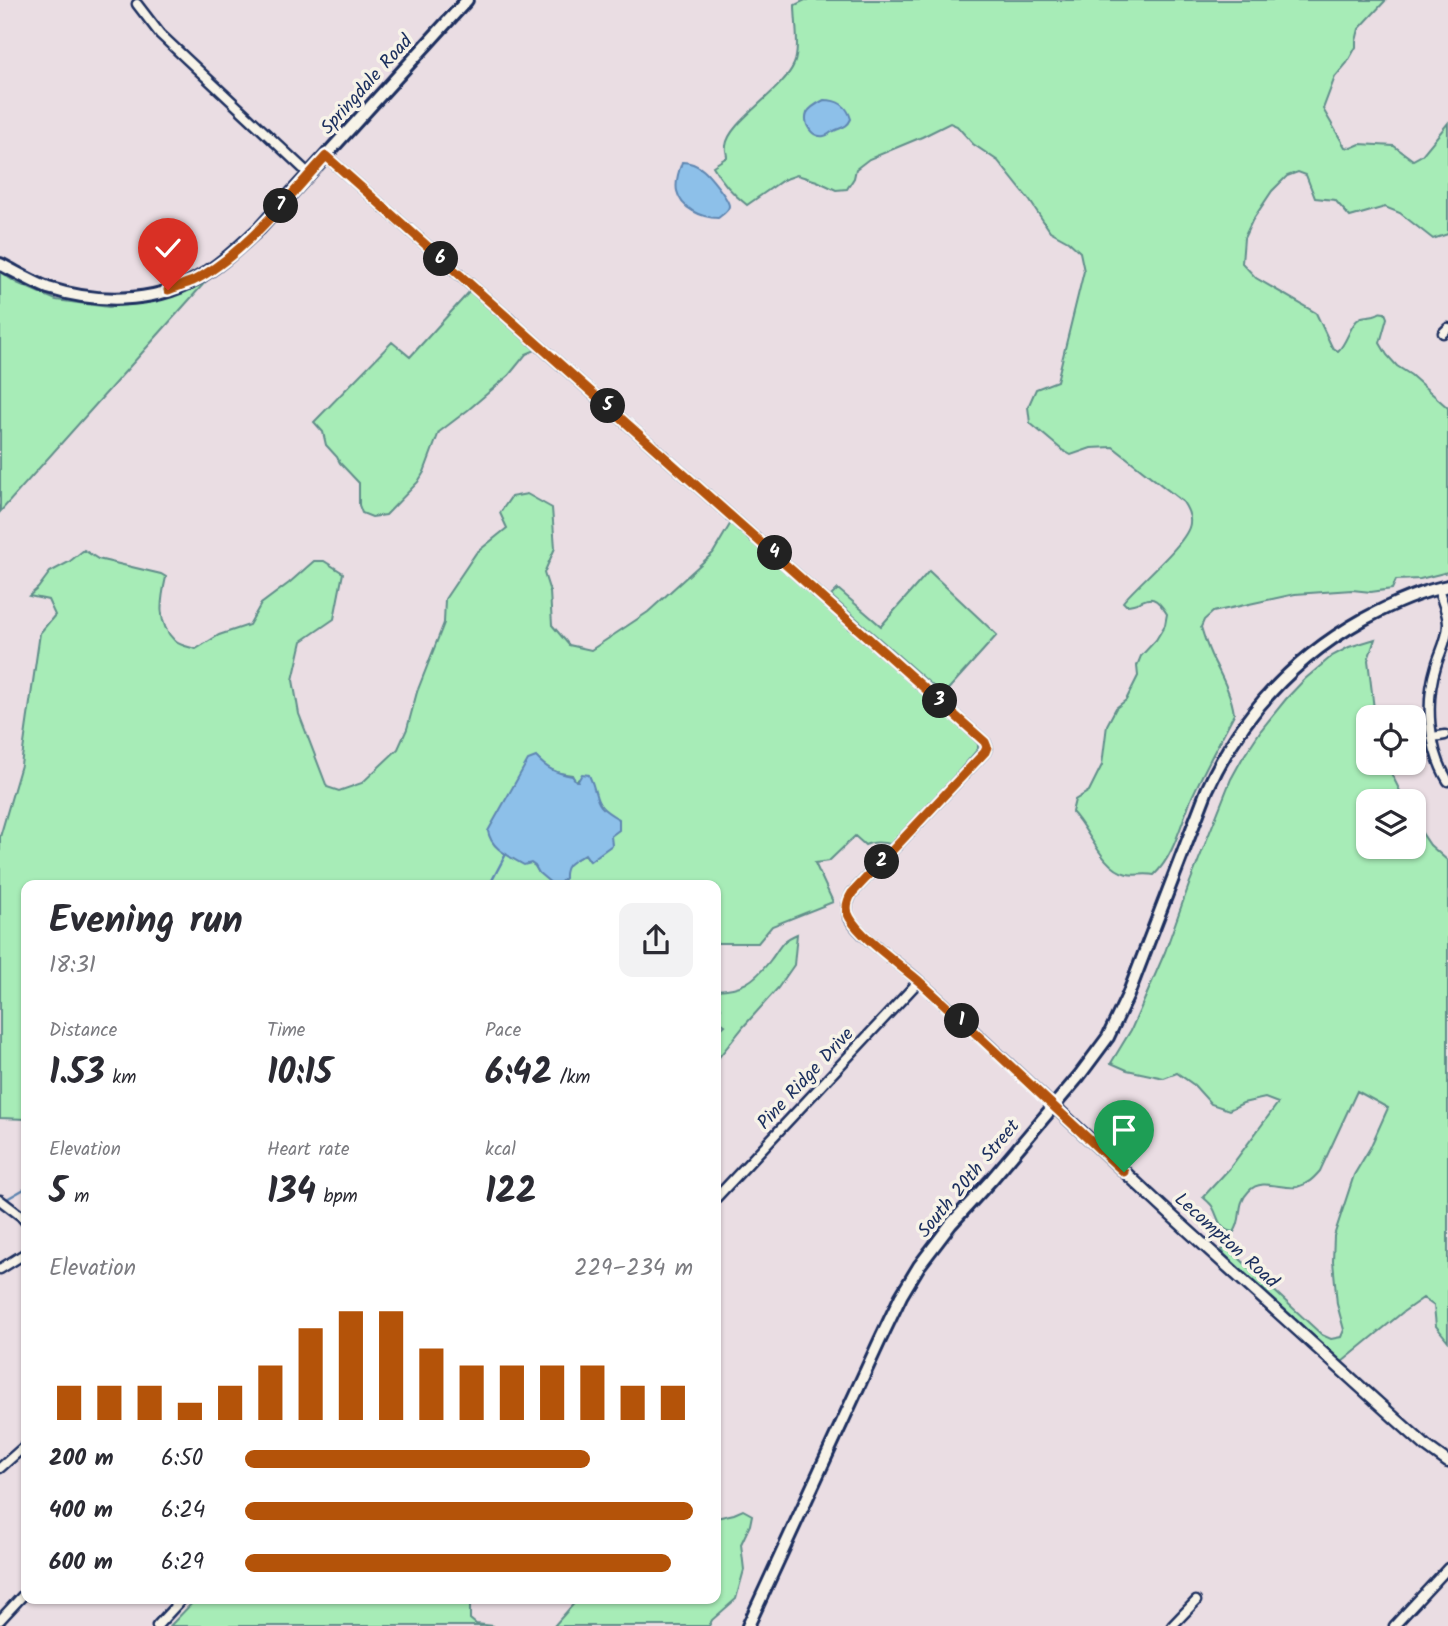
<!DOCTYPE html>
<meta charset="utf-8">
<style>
body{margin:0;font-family:Kalam,sans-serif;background:#f2f2f3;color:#2b2b33;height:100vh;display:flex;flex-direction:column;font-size:26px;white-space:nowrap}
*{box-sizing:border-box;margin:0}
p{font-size:23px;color:#7c7c81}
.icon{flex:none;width:38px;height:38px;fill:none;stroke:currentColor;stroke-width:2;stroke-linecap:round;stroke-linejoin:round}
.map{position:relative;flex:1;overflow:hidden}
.panel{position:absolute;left:21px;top:880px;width:700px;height:724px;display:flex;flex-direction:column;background:#fff;border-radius:14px;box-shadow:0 2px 5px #0004}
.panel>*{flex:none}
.fabs{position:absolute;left:1356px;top:705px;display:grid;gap:14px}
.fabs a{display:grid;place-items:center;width:70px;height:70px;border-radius:14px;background:#fff;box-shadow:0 2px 5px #0004;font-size:35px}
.pin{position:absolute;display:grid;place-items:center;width:60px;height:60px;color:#fff;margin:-72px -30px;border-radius:50% 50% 50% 0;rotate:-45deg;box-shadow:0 0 7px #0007}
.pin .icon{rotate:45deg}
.km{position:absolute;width:35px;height:35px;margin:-18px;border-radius:50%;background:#222;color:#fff;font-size:19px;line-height:35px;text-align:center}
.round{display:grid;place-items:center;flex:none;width:74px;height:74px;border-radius:14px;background:#f2f2f3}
.headline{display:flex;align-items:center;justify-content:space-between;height:119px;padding:0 28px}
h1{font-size:38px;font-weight:700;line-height:52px}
.stats{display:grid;grid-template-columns:repeat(3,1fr);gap:10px;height:119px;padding:7px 28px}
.stats div{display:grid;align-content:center}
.stats b{font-size:35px;font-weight:700}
.stats small{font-size:19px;font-weight:400}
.stats p{font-size:19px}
.chart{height:196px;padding:14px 28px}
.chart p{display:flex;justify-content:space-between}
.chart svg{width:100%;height:126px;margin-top:7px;stroke:#b45309;stroke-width:6}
ul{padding:0 28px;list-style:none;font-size:23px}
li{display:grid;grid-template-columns:112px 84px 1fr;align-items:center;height:52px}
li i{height:18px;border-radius:9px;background:#b45309}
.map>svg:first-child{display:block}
.green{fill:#a7ecb7;stroke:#618e8a;stroke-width:2;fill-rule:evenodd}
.water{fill:#8dc0e9;stroke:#5f86b1;stroke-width:2}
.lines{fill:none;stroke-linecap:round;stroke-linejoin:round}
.stream{stroke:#5f86b1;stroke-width:2.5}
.minor-casing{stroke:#1b2f5e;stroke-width:13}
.tertiary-casing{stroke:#1b2f5e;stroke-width:15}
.secondary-casing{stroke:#1b2f5e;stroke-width:16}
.minor{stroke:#f7f3e8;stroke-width:8}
.tertiary{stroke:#f7f3e8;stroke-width:10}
.secondary{stroke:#f7f3e8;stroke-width:10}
.route-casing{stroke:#fff;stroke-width:14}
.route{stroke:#b45309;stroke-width:9}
.labels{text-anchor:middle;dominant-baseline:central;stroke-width:7;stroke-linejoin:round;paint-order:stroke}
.street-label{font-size:19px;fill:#1b2f5e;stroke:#f7f3e8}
</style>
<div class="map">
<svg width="1448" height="1626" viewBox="0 0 1448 1626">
<rect width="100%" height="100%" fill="#eadde3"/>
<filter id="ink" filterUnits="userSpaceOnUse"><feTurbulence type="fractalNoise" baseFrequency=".0143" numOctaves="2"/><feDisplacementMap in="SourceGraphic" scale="14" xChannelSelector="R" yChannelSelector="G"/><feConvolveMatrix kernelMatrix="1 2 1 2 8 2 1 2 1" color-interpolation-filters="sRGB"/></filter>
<g filter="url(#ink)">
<!-- green -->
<path class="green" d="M805,0H1386L1359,29L1356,41V47L1347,63L1335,77L1323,109L1345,147L1351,148L1360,144L1394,146L1413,160L1422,155L1448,123V234L1433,239L1400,213L1385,207L1350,217L1335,200L1315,198L1306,175L1298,172L1287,176L1272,191L1252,221L1244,238L1242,263L1256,278L1316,313L1332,347L1338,351C1348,342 1350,322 1362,317C1365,316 1370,316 1374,315C1384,312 1375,312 1385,313L1387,318L1380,343L1387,355L1397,366L1411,375L1448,408V572L1420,579L1396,580L1392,589L1371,592L1352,590L1295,594L1213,612L1204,620L1201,627C1204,637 1207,646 1211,655C1220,674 1231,692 1234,714C1220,741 1205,768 1192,797C1181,822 1175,855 1154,875C1144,873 1136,876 1127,874C1102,869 1089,829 1072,812L1075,800L1089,791L1102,765L1107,725L1116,708L1126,700L1138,676L1137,666L1141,656L1156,640L1165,625L1167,614C1150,586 1146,605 1126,605L1123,602C1137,584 1189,542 1190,523C1191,515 1187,508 1183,502L1113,447L1091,448L1071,455L1062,450L1030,423L1028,407L1036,389L1057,381L1084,271L1080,252L1068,241L1050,231L1030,201L998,161L973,144L957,126L950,123L922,137L869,159L856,169L854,178L847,189L836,190L817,181L797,175L783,180L747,205C734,195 721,181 713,166L727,157C727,153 725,150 726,146C728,122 783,91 794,64C800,50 795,21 795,5Z
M0,272L17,283L56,300L109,307L154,300L207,280L0,512Z
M471,290L538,349L526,354L509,375L468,410L439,432L424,472L418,482L386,515L372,517L362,513L359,505V483L340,463L337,457L326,445L323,432L314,422L392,342L410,357Z
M527,494L552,508L555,548L544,573L550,592L552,625L569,645L591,650L648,612L713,553L732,521L963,727L978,744V749L923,812L891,844C882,842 873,841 865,845L855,836L829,861L815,863L833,902L772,926L758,943H718L716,942V886H26V1119L0,1118V837L21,765L40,633L55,615L48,600L29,596L38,588L50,572L69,562L84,550L98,559L161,574L166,577C161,599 156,623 175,641C180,646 190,647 196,649L219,635L249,625L261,604L289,583L314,561H324L343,573L334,619L302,641L293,680L299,714L327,787L339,791L362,783L398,749L407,729L417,692L444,623L445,599L476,553L507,528L500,513L511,497ZM547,768L559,773L572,775L575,781L588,775L597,800L604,811L589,860L585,854L568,864L565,870L539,873L535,866L531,863Z
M929,571L997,635L943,695L831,596L838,589L881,626Z
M1375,639L1368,660L1375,717L1368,718V763H1386L1405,801L1368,802V847H1414V821L1430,845L1448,861V1341L1436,1326L1434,1306L1423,1298L1403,1312L1342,1362L1225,1255L1222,1250L1226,1246L1322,1335L1331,1339L1341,1337L1344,1330L1337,1304L1333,1261L1334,1236L1354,1175L1370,1148L1388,1108L1357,1091L1320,1171C1313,1179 1308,1184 1297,1187C1282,1190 1262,1177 1249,1191C1235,1205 1244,1218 1234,1232C1218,1231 1219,1217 1212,1206C1210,1203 1206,1200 1203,1197L1229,1169L1278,1103L1265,1098L1243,1103L1229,1110L1211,1104L1194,1085L1177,1073L1164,1078L1127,1070L1111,1063L1131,1030L1146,996L1165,952L1190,882L1231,779L1242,759L1261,730L1286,699L1305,679L1332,656L1349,647Z
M797,934L794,965L778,988L744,1026L716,1061V1033L725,1025L716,1019V1013L721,1008L719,1004L716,1005V990C742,989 753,982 769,962C781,947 779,942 797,934Z
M743,1510L752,1515L750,1525L741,1544L744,1570L736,1599L712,1620L709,1626H554L577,1600H716V1518L734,1514Z
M195,1600H470V1619L476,1624L494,1626H170Z"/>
<!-- water -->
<path class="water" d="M824,100C838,100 847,105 851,119C847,128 842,127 834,131C828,133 830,135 824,136C812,138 803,124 807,113C810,107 818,103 824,100Z
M682,162C690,162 697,165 703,170C708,174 729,199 729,206C729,211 722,215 718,218C702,218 681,209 677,191C675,182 679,170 682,162Z
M536,757C547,769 556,773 572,776L576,781H578L582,774L589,775C601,800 590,803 619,819V830L611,836L612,845L590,861L585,854C574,861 564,863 565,878L560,883L552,884L539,873L535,866L531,863L524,865C509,856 491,849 488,831L528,760Z"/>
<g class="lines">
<!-- stream -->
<path class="stream" d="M489,886L506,854
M5,1200L26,1188"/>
<defs>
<path id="minor" d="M137,4L160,34L309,174
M326,156L985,742L987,747L985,752L852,893C847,902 845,910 850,919C861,938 900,964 918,980C964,1021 1009,1064 1054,1106
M1443,333L1448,328
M1438,588C1441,599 1448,613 1448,624C1448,639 1440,652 1436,666C1425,702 1428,748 1448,781
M1433,737L1445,735
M716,1198L919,981
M0,1200L21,1216L26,1222
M0,1269L26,1253
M0,1468L26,1445
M0,1620L26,1592
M157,1626L181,1600
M1172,1626L1196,1601
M1394,1626L1448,1568"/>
<path id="tertiary" d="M1054,1106L1173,1217L1398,1421L1426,1446L1448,1462"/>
<path id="secondary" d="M0,264C16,272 32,282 48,288C95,303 152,304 196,279C220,266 239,247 259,229L467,0
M748,1626L880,1340L901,1296L919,1266L951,1224L992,1179L1079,1076L1108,1037L1128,995L1207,790C1241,715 1292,659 1364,619C1390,605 1418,592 1448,586"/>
</defs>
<!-- minor casing -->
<use href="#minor" class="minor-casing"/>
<!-- tertiary casing -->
<use href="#tertiary" class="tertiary-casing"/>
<!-- secondary casing -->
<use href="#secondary" class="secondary-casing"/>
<!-- minor -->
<use href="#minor" class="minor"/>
<!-- tertiary -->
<use href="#tertiary" class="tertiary"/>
<!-- secondary -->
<use href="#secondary" class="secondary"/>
</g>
</g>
<g class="lines" filter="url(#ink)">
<defs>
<path id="route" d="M168,290C176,287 185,284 193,281C242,257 289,196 326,156L985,742L987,747L985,752L852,893C847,901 845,910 850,918C861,938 902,966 921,983C989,1045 1056,1109 1124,1172"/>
</defs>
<!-- route casing -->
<use href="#route" class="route-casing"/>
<!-- route -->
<use href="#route" class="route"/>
</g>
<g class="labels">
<!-- street labels -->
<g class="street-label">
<text transform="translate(367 85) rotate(-48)">Springdale Road</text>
<text transform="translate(806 1079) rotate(-47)">Pine Ridge Drive</text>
<text transform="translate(969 1179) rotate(-50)">South 20th Street</text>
<text transform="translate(1226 1241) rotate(42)">Lecompton Road</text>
</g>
</g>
</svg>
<div class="fabs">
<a><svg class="icon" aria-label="locate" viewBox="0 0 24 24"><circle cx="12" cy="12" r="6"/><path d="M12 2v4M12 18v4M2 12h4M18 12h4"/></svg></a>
<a><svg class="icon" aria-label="layers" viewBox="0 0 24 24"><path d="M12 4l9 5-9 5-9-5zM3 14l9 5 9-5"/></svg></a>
</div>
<div class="pin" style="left:1124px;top:1172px;background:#1e9e55"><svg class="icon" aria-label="arrive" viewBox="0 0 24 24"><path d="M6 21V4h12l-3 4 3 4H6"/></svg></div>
<div class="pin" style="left:168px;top:290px;background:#d93025"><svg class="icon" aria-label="check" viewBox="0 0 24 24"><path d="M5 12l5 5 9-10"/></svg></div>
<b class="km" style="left:962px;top:1021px">1</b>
<b class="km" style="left:882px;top:862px">2</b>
<b class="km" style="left:940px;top:701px">3</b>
<b class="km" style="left:775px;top:553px">4</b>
<b class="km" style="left:608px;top:406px">5</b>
<b class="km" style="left:441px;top:259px">6</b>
<b class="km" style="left:281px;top:206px">7</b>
<section class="panel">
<div class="headline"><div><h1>Evening run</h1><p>18:31</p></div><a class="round"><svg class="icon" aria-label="share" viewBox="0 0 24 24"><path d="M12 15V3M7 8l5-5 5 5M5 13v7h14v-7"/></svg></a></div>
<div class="stats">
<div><p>Distance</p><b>1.53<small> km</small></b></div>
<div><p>Time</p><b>10:15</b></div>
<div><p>Pace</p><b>6:42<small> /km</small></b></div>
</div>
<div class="stats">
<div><p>Elevation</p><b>5<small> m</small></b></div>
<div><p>Heart rate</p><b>134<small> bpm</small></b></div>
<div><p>kcal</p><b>122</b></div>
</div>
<div class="chart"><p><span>Elevation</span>229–234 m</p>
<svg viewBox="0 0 160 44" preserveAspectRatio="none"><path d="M5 44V32M15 44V32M25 44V32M35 44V38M45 44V32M55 44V25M65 44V12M75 44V6M85 44V6M95 44V19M105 44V25M115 44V25M125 44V25M135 44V25M145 44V32M155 44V32"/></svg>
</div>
<ul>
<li><b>200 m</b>6:50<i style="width:77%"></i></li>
<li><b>400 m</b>6:24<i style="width:100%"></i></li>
<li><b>600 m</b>6:29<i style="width:95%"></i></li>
</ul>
</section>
</div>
